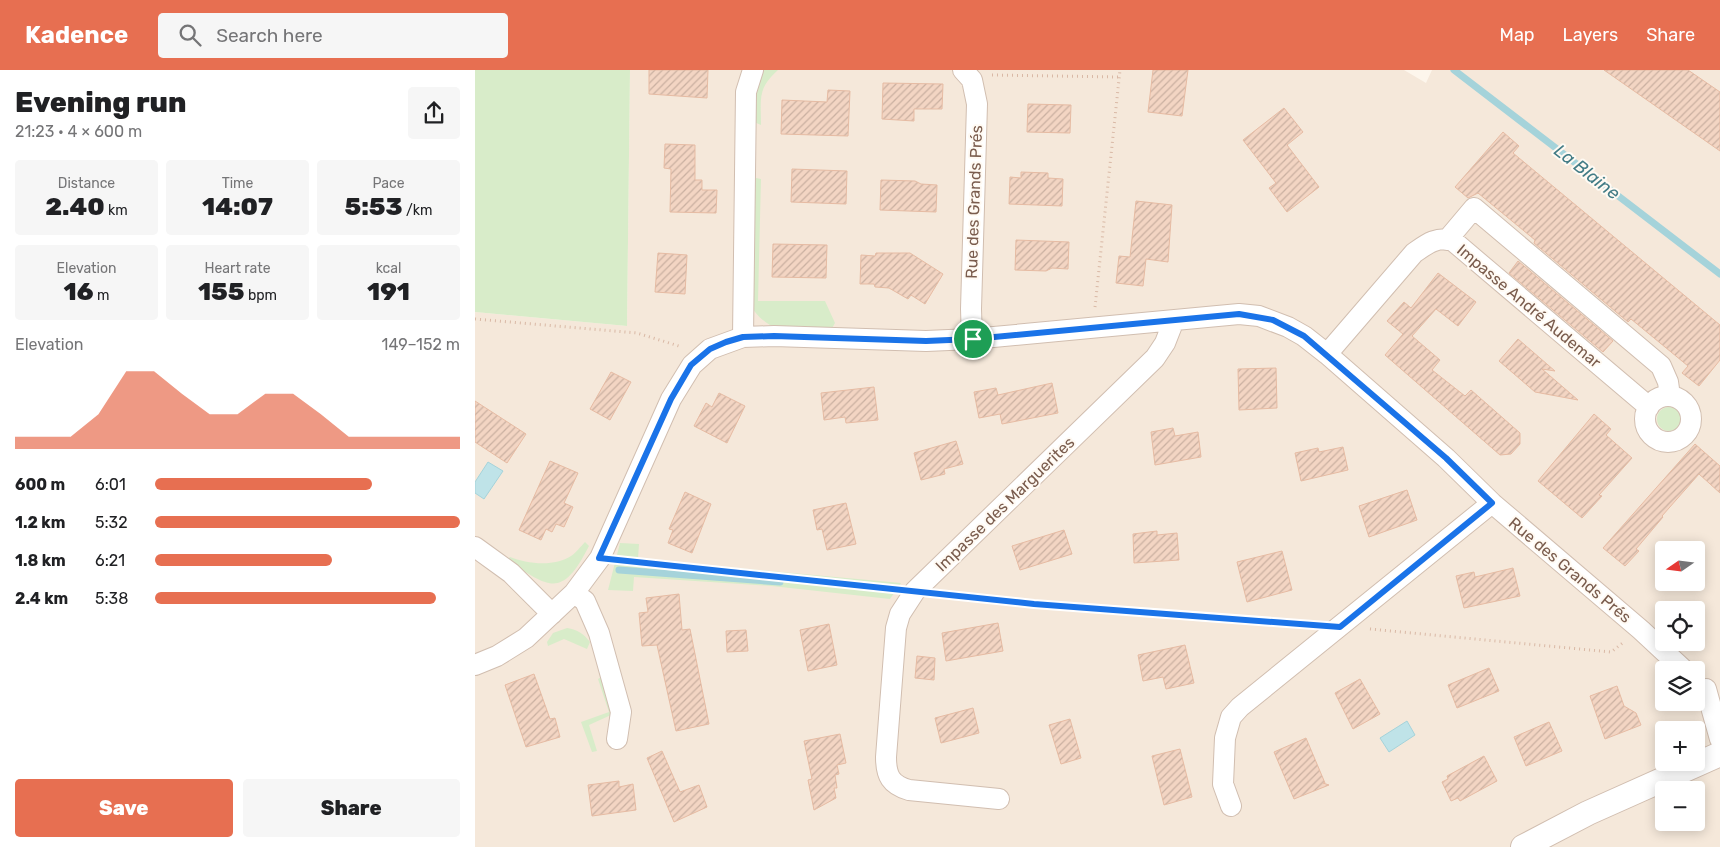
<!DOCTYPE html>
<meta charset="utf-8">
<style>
body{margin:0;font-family:Rubik,sans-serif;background:#f6f6f6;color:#202124;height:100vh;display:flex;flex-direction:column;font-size:19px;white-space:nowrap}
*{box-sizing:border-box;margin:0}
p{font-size:16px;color:#757577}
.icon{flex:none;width:28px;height:28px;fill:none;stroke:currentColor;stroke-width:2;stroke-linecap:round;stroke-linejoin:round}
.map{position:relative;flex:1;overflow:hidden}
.panel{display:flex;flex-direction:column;background:#fff;width:475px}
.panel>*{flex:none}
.needle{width:32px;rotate:256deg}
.buttons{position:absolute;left:1180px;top:471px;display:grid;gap:10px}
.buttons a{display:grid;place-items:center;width:50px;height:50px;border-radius:5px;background:#fff;box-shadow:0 2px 12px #0003;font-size:25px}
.pin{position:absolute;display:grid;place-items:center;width:42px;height:42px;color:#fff;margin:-21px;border:2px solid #fff;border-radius:50%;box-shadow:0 1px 5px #0007}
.round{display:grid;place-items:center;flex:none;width:52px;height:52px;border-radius:5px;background:#f6f6f6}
.summary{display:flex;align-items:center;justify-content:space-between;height:85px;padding:0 15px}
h1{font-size:28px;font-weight:800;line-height:38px}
.metrics{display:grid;grid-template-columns:repeat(3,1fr);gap:8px;height:85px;padding:5px 15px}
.metrics div{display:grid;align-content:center;border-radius:5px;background:#f6f6f6;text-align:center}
.metrics b{font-size:25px;font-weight:800}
.metrics small{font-size:14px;font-weight:400}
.metrics p{font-size:14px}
.chart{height:140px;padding:10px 15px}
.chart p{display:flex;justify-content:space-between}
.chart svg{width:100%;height:90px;margin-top:5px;fill:#e76f51;opacity:.7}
.button{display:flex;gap:10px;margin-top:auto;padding:10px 15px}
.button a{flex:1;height:58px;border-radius:5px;background:#e76f51;color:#fff;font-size:20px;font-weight:800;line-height:58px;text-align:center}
.button a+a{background:#f6f6f6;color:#202124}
ul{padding:0 15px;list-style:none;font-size:16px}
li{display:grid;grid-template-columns:80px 60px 1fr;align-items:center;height:38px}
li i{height:12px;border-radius:6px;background:#e76f51}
header{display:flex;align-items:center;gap:30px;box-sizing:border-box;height:70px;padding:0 25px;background:#e76f51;color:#fff}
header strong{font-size:24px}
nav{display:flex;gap:28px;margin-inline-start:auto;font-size:18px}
.search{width:350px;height:45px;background:#f6f6f6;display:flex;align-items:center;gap:12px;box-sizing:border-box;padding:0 18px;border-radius:5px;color:#757577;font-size:19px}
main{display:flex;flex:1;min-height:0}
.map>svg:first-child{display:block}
.residential{fill:#f5e8da;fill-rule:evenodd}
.grass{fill:#d8ecc9}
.water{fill:#bfe3e8;stroke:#a5d3da}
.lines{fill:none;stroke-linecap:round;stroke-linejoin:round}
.stream{stroke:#a5d3da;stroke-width:7}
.building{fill:url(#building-hatch);stroke:#e6bba3}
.minor-casing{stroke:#d1beb0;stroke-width:22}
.tertiary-casing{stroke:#d1beb0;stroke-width:26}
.path{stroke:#d9b8a5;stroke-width:3;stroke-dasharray:1 4;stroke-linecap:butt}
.minor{stroke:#fff;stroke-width:20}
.tertiary{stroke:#fff;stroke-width:24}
.route-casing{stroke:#fff;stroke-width:10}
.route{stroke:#1a73e8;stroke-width:6}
.labels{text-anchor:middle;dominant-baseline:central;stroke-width:4;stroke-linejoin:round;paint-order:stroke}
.street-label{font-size:16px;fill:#7a5c4d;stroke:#fffaf3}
.water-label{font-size:18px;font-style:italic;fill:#437c86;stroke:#fffaf3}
</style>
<header>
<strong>Kadence</strong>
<div class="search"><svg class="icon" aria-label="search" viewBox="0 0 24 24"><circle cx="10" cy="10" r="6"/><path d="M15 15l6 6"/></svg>Search here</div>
<nav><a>Map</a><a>Layers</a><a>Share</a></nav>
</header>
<main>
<section class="panel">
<div class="summary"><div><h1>Evening run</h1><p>21:23 · 4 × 600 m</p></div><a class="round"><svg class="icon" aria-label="share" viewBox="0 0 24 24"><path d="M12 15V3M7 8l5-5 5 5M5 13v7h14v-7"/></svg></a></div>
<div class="metrics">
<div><p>Distance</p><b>2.40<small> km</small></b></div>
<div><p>Time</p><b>14:07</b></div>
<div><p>Pace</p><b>5:53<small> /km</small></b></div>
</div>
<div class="metrics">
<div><p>Elevation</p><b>16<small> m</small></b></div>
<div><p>Heart rate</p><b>155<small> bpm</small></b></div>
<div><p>kcal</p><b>191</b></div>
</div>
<div class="chart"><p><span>Elevation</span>149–152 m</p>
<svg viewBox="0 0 160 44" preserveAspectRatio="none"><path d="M0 44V38L10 38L20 38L30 27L40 6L50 6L60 17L70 27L80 27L90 17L100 17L110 27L120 38L130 38L140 38L150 38L160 38V44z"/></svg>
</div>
<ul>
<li><b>600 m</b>6:01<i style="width:71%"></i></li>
<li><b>1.2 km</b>5:32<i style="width:100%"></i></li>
<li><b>1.8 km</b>6:21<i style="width:58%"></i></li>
<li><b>2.4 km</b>5:38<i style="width:92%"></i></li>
</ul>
<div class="button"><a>Save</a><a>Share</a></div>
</section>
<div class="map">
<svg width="1245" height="777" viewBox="0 0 1245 777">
<defs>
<pattern id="building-hatch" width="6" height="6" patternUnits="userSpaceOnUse" patternTransform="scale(1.25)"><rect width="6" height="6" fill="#f3d5c3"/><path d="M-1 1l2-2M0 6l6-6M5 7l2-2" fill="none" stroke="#cab0a1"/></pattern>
</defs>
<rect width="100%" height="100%" fill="#fdf6ec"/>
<!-- residential -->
<path class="residential" d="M155,0H929L951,13L957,0H1245V777H0V242L152,256ZM1189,480H1221V512H1189ZM1189,540H1221V572H1189ZM1189,600H1221V632H1189ZM1189,660H1221V692H1189ZM1189,720H1221V752H1189Z"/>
<!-- grass -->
<path class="grass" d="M0,0H155L152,256L0,242Z
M287,0H303C282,19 286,28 286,55L279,52L280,16Z
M281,108L286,109L283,231H350L360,253L356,260C321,260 297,269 275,235L277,109Z
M1182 349a12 12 0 1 1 24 0a12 12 0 1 1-24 0Z
M110,472L114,476C87,529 75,518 32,490L35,487C52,494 80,497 96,486C101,483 105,477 110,472Z
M145,473L164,474L163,489L426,513L415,529L297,516L159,507L158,521L133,520Z
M92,558C103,560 108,563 115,572L112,579L89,569L73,576L72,572L78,563Z
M128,606L136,632V645L114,655L122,681L117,682L106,652L134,642L123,609Z"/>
<!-- water -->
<path class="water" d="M13,392L28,401L9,429L0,423V412Z
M932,651L940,665L914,682L905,668Z"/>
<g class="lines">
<!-- stream -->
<path class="stream" d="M979,0L1245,204
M144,500L305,512"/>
</g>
<!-- building -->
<path class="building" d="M174,0H233L232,28L174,24Z
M678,0H713L707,46L673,42Z
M1129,0H1213L1245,22V81Z
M408,13L468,14L467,39H439V51L407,49Z
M353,20L375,21L373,66L306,64L307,30L352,32Z
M553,34L596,35L595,63L552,62Z
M809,38L828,62L812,75L844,117L812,142L794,118L801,113L768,70Z
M1028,62L1044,76L1038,83L1245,255V290L1224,316L1207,303L1213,296L1156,249L1153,252L1059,173L1060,170L1003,123L993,128L980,117Z
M190,74L220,75V110H227V120H242L241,143L195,142L196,99L189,98Z
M317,99L372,101L371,134L316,132Z
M546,102L573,103V108L588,109L587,136L534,134L535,107L546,108Z
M406,110L440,111L446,114L462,115L461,142L405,140Z
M661,131L697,135L693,192L671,189L668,216L641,213L644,186L655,187Z
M541,170L594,172L593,199L577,198L571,201L540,200Z
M298,174L352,175L351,208L297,207Z
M183,183L212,185L210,224L180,222Z
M401,183H435L468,204L450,234L436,225L433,229L414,218L400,217L399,214H385L386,185L400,186Z
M1043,191L1138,271L1128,282L1034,203Z
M963,203L1001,232L983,256L961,239L937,266L965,290L957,300L990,326L996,320L1045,363V374L1036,384L1025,385L910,285L928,264L912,251L929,232L936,238Z
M1043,269L1080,301L1067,299L1103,330L1060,322L1024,291Z
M801,298L802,338L764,340L763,299Z
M136,302L156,312L135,350L115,339Z
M577,313L583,343L527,354L525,344L504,348L499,322L521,318L523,325Z
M399,317L403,350L371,353L370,347L349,350L346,323Z
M244,323L270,336L252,373L219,356L231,333L237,337Z
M0,331L51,364L32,393L0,372Z
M1119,344L1136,359L1131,365L1157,388L1124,425L1127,426L1107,448L1063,411Z
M698,358L700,366L723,362L726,387L680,395L676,362Z
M481,371L488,394L469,399L470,404L446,410L439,383Z
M1220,374L1245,396V423L1224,404L1187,446L1188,447L1161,479L1164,481L1150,496L1128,478Z
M868,377L873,400L826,411L820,383L843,378L844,382Z
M75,391L103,403L89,433L98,437L89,457L81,454L77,462L71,459L66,470L44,460Z
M932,420L942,450L894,467L884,436Z
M210,422L236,434L217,483L193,473L198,460L194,459Z
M371,433L381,474L352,480L347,459L342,460L338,440Z
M589,460L597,484L545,500L537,476Z
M682,461V465L702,463L704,490L659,493L658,464Z
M807,481L817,520L772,532L762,492Z
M1038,498L1045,526L989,538L981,506L999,502L1000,507Z
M204,524L207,560L215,559L234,654L201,661L182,575L167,576L164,543L173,542L171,528Z
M523,553L528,581L471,591L467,563Z
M354,554L362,595L333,601L325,560Z
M271,560L273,581L252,582L251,561Z
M710,575L719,613L691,619L688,607L668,611L663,585Z
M442,586L460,588L459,610L440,608Z
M1014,598L1024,621L982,638L973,615Z
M59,604L75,649L80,648L85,667L51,677L30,615Z
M885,609L905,644L878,659L860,623Z
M1142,616L1149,636L1161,643L1166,655L1130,669L1115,626Z
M498,638L504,663L466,673L460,648Z
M595,649L606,688L586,694L574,655Z
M1074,652L1087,681L1051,696L1039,667Z
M365,664L371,693L362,695L364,704L360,705L362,718H359L361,728L339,740L333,710L337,709L329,671Z
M831,668L850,713H848L854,715L819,729L799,682Z
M705,679L717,727L689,735L677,686Z
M187,681L205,722L224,715L232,737L199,752L172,688Z
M1009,686L1022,711L985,731L983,728L976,731L967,712L973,709L972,706Z
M144,711V717L158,714L161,740L117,746L113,715Z"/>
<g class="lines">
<defs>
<path id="minor" d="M488,0L497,10L502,34L496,239L497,269
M972,170L999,138L1186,296L1193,312L1195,326
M268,267L271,22L278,0
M852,284L939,183C952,174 960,167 977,170L1174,337
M1170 349a23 23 0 1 1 46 0a23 23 0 1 1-46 0Z
M0,477L36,503L77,544
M99,523L110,531L124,563L146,642L142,669
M0,595L22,586L51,568L99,523L125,488L196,329L217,295L235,279L268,267L299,266L451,271L497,269L764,244L784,246L813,257L829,266L852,284L971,388L1017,433L1166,560L1209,600
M1231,619L1245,669
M524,729L434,720C416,715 411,706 411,687L421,558L425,544L440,521L680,288L690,273L699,250
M756,736L748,714L750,668L756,647L765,637L1017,433"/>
<path id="tertiary" d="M1048,777L1113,743L1245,684"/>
</defs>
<!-- minor casing -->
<use href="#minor" class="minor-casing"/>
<!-- tertiary casing -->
<use href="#tertiary" class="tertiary-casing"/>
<!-- path -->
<path class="path" d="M517,5L643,7
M620,237L645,0
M0,249L162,263L207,277
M146,490L416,519
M467,524L559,534L831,555
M895,559L1136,582L1149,572"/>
<!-- minor -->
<use href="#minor" class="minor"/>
<!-- tertiary -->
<use href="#tertiary" class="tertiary"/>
</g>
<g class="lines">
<defs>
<path id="route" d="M764,244L798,250L829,266L971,388L1017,433L865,557L559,534L124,488L196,329L216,295L235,279L251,272L268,267L299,266L451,271L498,269Z"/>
</defs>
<!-- route casing -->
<use href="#route" class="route-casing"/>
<!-- route -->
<use href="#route" class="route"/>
</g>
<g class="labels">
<!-- street labels -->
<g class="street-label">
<text transform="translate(499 132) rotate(-88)">Rue des Grands Prés</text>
<text transform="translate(1054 236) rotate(40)">Impasse André Audemar</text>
<text transform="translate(530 434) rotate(-44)">Impasse des Marguerites</text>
<text transform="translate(1095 500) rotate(40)">Rue des Grands Prés</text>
</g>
<!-- water labels -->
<g class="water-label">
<text transform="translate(1112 102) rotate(38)">La Blaine</text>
</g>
</g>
</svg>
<div class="buttons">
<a><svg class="needle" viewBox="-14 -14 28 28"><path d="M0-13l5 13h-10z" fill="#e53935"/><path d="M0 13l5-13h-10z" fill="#757577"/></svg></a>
<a><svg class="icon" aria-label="locate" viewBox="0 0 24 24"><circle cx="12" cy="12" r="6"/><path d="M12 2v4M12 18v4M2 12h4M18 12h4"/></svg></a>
<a><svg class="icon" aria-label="layers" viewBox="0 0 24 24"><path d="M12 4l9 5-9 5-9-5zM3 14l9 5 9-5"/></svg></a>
<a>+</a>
<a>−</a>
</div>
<div class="pin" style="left:498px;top:269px;background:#1e9e55"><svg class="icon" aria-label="arrive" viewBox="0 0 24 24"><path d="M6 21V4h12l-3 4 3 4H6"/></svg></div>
</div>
</main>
